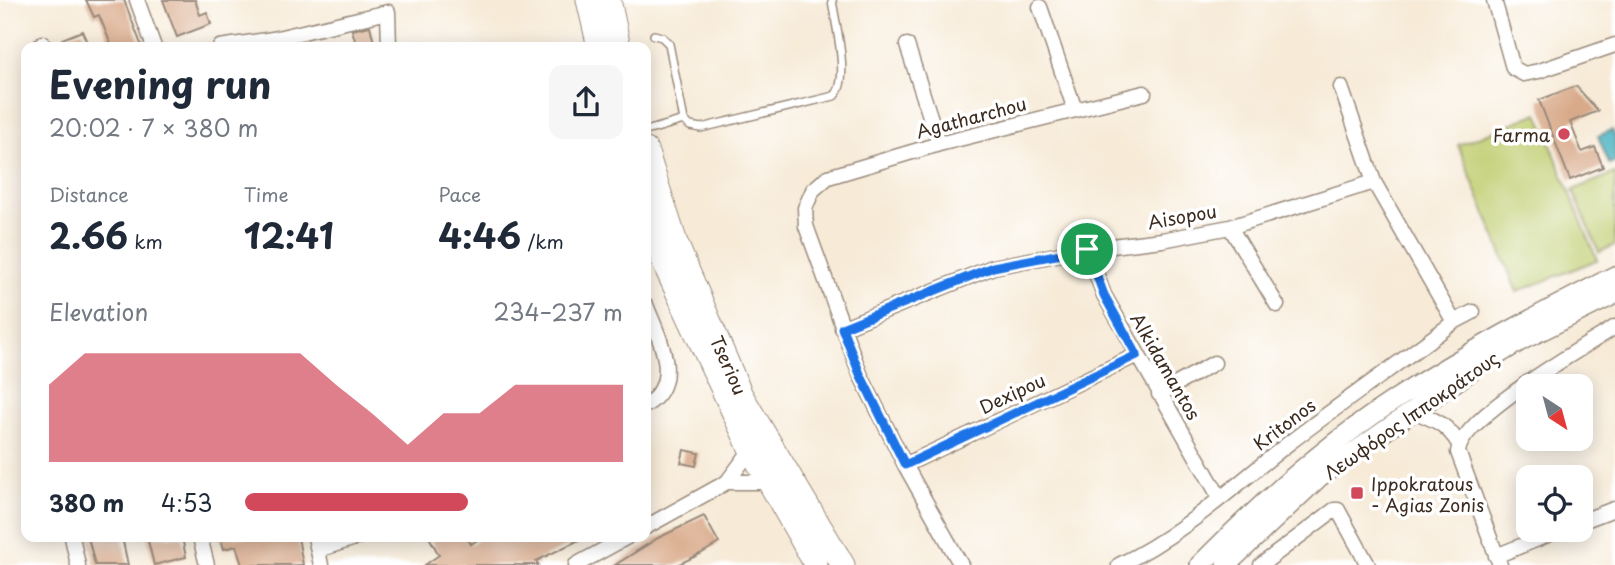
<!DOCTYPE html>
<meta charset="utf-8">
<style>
body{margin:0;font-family:"Playpen Sans",sans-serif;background:#f6f6f7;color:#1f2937;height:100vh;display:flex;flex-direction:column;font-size:26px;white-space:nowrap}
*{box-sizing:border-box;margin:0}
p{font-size:23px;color:#747a83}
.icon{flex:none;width:38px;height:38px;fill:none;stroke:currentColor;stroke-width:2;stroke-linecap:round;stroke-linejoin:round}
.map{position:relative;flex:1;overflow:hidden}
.side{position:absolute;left:21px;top:42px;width:630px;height:500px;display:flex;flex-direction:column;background:#fff;border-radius:14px;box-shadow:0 4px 18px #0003}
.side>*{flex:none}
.needle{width:46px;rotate:144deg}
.tools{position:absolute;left:1516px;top:374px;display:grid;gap:14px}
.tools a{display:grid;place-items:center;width:77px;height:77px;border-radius:14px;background:#fff;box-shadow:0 4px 18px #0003;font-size:35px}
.pin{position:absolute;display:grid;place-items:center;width:60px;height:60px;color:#fff;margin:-30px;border:4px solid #fff;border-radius:50%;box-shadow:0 2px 7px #0007}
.round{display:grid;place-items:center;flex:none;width:74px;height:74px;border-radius:14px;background:#f6f6f7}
.summary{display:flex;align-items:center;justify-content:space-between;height:119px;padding:0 28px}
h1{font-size:38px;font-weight:700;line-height:52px}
.figures{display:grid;grid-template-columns:repeat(3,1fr);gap:10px;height:119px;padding:7px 28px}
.figures div{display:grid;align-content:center}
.figures b{font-size:35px;font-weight:700}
.figures small{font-size:19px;font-weight:400}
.figures p{font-size:19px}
.chart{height:196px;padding:14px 28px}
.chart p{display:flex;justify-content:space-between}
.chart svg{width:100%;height:126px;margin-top:7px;fill:#d1495b;opacity:.7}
ul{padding:0 28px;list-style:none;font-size:23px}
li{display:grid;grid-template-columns:112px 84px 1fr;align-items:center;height:52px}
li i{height:18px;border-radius:9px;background:#d1495b}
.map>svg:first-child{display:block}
.green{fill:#c0cd6f;stroke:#7e7c46;stroke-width:2}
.water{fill:#41afbe;stroke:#3e6c6e;stroke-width:2}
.building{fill:#d9aa8a}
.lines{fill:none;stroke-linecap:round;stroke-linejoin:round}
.lane-casing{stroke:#998a7b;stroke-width:10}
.street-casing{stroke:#998a7b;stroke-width:17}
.secondary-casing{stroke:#998a7b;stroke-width:22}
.primary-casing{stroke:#998a7b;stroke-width:25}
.lane{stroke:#fff;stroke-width:7}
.street{stroke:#fff;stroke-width:14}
.secondary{stroke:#fff;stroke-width:19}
.primary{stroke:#fff;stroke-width:23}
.route-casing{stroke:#fff;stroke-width:14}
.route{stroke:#1a73e8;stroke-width:9}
.poi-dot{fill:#d1495b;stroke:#fff;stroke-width:2.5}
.labels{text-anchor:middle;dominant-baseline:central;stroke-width:7;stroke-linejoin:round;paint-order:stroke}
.street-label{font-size:18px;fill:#3b2a1e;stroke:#fff}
.poi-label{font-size:18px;fill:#3b2a1e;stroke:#fff;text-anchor:end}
</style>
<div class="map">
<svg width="1615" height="565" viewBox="0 0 1615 565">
<rect width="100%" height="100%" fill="#fff"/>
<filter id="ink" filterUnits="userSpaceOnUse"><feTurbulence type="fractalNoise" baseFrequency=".0143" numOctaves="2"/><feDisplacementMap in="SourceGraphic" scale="14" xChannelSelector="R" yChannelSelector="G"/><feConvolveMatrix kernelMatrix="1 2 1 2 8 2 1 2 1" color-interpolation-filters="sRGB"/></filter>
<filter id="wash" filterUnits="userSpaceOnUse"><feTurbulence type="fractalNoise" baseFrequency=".00686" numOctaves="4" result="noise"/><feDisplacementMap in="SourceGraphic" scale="28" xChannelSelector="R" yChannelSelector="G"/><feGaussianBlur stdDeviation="1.57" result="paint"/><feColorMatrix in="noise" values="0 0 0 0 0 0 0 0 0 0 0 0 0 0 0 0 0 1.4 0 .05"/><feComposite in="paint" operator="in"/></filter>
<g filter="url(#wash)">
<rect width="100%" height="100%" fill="#f7ebd8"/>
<!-- green -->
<path class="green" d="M1538,113L1597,260L1517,292L1458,145Z
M1615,173V245L1599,252L1573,190Z"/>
<!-- water -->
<path class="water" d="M1612,130L1615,137V162L1609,164L1598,136Z"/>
<g id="blocks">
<!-- building -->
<path class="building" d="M86,0H124L142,47H112L99,15L94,17Z
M163,0H195L200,15L207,12L211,24L177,37Z
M370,26L375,47H357L352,30Z
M82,31L89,47H65L62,39Z
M1576,86L1598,111L1570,122L1582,152L1595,147L1603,167L1570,180L1539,100Z
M684,450L699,453L696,466L681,463Z
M704,516L719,543L700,554L677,565H615L658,538Z
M88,537H122L128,565H95Z
M147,537H182L186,557L154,565Z
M220,537H298L303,565H242L236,546L224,549Z
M429,537H467L471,544L482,537H585L536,561L539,565H425L439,555Z"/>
</g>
</g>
<g filter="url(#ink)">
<use href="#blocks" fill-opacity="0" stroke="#998a7b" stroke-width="2"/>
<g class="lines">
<defs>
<path id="lane" d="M654,35L662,37L669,44L684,120L690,126L701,128L834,96C851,82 835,22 832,0
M646,131L684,120"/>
<path id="street" d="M137,0L154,47
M1494,0L1513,68L1524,74L1539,71L1615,45
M1040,7L1075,110
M42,43L43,47
M907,45L939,144
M220,47L273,39L388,12L389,47
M1341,87L1374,182
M1230,227L1277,305
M1087,249L1104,295L1220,498
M646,305C658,336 684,382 646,405
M842,328L993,267L1087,249L1162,240L1230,227L1374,182L1454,322
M1159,394L1214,363
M1413,411C1435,420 1446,423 1459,444
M905,465L1137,355
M727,482H768
M1580,522L1614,509
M646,527L727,482L751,450
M72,537L78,565
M200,537L207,565
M315,537L321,565
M318,550L358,537
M1496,556L1560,530
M576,565L627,537
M961,565L905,465L860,374L806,226L805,208L813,190L828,177L939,144L1144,93
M1119,565C1182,535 1234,486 1289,443C1343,402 1399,363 1454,322L1473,312
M1261,565L1334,510H1338L1368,565
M1500,565L1458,452C1461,417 1583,348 1615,327"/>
<path id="secondary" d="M1200,565C1260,504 1324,446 1396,399C1466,353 1540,314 1615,276
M1226,565L1319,477L1413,411L1475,368L1520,341L1615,294"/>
<path id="primary" d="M588,0L599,47
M609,0L619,47
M646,150L676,243L741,395L843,565
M646,213L666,268L751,450L816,565"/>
</defs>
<!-- lane casing -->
<use href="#lane" class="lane-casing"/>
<!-- street casing -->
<use href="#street" class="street-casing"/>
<!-- secondary casing -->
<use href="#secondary" class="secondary-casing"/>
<!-- primary casing -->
<use href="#primary" class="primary-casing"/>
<!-- lane -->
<use href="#lane" class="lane"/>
<!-- street -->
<use href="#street" class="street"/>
<!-- secondary -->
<use href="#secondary" class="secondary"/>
<!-- primary -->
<use href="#primary" class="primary"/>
</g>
</g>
<g class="lines" filter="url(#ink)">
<defs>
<path id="route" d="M1087,249L1104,295L1137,355L905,465L860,374L842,328L993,267Z"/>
</defs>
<!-- route casing -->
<use href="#route" class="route-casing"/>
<!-- route -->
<use href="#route" class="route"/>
</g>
<!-- markers -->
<g class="poi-dot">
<circle cx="1564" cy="134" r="7"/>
<rect x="1350" y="486" width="14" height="14" rx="3.5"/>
</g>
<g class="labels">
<!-- street labels -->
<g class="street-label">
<text transform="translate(971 117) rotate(-15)">Agatharchou</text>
<text transform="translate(1182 216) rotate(-10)">Aisopou</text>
<text transform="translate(729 365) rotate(66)">Tseriou</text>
<text transform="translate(1166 366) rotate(60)">Alkidamantos</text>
<text transform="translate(1012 393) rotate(-25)">Dexipou</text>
<text transform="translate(1411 415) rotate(-35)">Λεωφόρος Ιπποκράτους</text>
<text transform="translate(1284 424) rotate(-37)">Kritonos</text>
</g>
<!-- poi labels -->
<g class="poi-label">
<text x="1550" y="134">Farma</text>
<text x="1371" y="483" text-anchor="start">Ippokratous<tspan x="1371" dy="21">- Agias Zonis</tspan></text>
</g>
</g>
</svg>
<div class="tools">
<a><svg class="needle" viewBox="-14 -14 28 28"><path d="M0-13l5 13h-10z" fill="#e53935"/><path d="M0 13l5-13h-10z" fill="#747a83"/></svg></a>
<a><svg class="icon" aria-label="locate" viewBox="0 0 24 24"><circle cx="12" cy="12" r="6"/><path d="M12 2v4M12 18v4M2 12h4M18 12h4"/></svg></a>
</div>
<div class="pin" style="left:1087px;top:249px;background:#1e9e55"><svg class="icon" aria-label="arrive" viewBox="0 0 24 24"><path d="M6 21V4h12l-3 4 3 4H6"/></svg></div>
<section class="side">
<div class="summary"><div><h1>Evening run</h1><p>20:02 · 7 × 380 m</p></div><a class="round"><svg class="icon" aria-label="share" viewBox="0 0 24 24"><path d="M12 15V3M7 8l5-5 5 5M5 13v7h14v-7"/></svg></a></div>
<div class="figures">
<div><p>Distance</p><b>2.66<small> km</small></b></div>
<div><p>Time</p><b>12:41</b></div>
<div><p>Pace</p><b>4:46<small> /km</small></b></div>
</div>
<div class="chart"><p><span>Elevation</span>234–237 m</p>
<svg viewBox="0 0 160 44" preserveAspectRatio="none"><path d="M0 44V17L10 6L20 6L30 6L40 6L50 6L60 6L70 6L80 17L90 27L100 38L110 27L120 27L130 17L140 17L150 17L160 17V44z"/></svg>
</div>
<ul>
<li><b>380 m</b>4:53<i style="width:59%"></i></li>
</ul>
</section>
</div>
